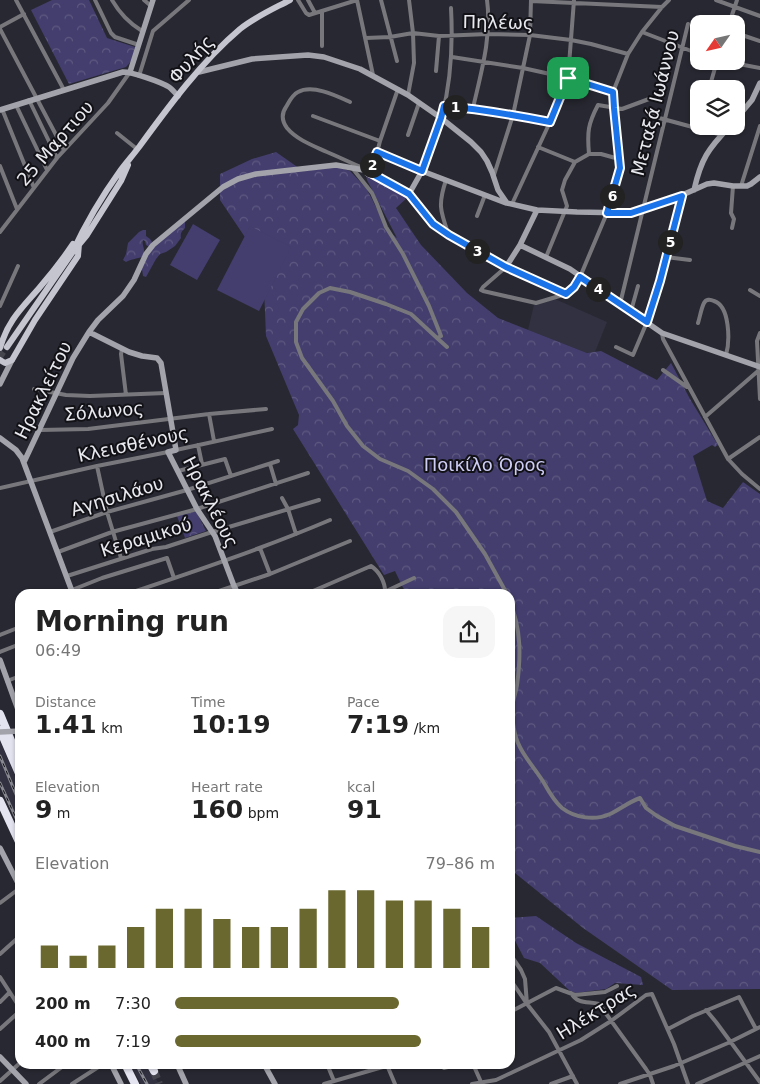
<!DOCTYPE html>
<meta charset="utf-8">
<style>
body{margin:0;font-family:"DejaVu Sans",sans-serif;background:#f6f6f6;color:#222;height:100vh;display:flex;flex-direction:column;font-size:19px;white-space:nowrap}
*{box-sizing:border-box;margin:0}
p{font-size:16px;color:#767676}
.icon{flex:none;width:28px;height:28px;fill:none;stroke:currentColor;stroke-width:2;stroke-linecap:round;stroke-linejoin:round}
.map{position:relative;flex:1;overflow:hidden}
.side{position:absolute;left:15px;top:589px;width:500px;height:480px;display:flex;flex-direction:column;background:#fff;border-radius:15px;box-shadow:0 1px 4px #0004}
.side>*{flex:none}
.needle{width:32px;rotate:236deg}
.fabs{position:absolute;left:690px;top:15px;display:grid;gap:10px}
.fabs a{display:grid;place-items:center;width:55px;height:55px;border-radius:10px;background:#fff;box-shadow:0 1px 4px #0004;font-size:25px}
.pin{position:absolute;display:grid;place-items:center;width:42px;height:42px;color:#fff;margin:-21px;border-radius:10px;box-shadow:0 2px 8px #0006}
.km{position:absolute;width:25px;height:25px;margin:-12px;border-radius:50%;background:#222;color:#fff;font-size:14px;line-height:25px;text-align:center}
.round{display:grid;place-items:center;flex:none;width:52px;height:52px;border-radius:15px;background:#f6f6f6}
.overview{display:flex;align-items:center;justify-content:space-between;height:85px;padding:0 20px}
h1{font-size:28px;font-weight:600;line-height:38px}
.figures{display:grid;grid-template-columns:repeat(3,1fr);gap:8px;height:85px;padding:5px 20px}
.figures div{display:grid;align-content:center}
.figures b{font-size:25px;font-weight:600}
.figures small{font-size:14px;font-weight:400}
.figures p{font-size:14px}
.chart{height:140px;padding:10px 20px}
.chart p{display:flex;justify-content:space-between}
.chart svg{width:100%;height:90px;margin-top:5px;stroke:#6a682f;stroke-width:6}
ul{padding:0 20px;list-style:none;font-size:16px}
li{display:grid;grid-template-columns:80px 60px 1fr;align-items:center;height:38px}
li i{height:12px;border-radius:6px;background:#6a682f}
.map>svg:first-child{display:block}
.built{fill:#323141}
.forest{fill:url(#forest-crowns)}
.garden{fill:#433e6d}
.lines{fill:none;stroke-linecap:round;stroke-linejoin:round}
.primary-tunnel{stroke:#45454e;stroke-width:6;stroke-dasharray:6 3;stroke-linecap:butt}
.highway-tunnel{stroke:#45454e;stroke-width:8;stroke-dasharray:8 4;stroke-linecap:butt}
.street{stroke:#77777c;stroke-width:4}
.secondary{stroke:#a3a3ab;stroke-width:5.5}
.primary{stroke:#c5c5d0;stroke-width:6}
.highway{stroke:#e4e4f1;stroke-width:8}
.rail-casing{stroke:#888891;stroke-width:3}
.rail{stroke:#111116;stroke-width:1;stroke-dasharray:4;stroke-linecap:butt}
.secondary-bridge{stroke:#a3a3ab;stroke-width:5.5}
.route-casing{stroke:#fff;stroke-width:10}
.route{stroke:#1a73e8;stroke-width:6}
.labels{text-anchor:middle;dominant-baseline:central;stroke-width:4;stroke-linejoin:round;paint-order:stroke}
.street-label{font-size:18px;fill:#e9e9f0;stroke:#111116}
.park-label{font-size:18px;fill:#cecdf5;stroke:#111116}
</style>
<div class="map">
<svg width="760" height="1084" viewBox="0 0 760 1084">
<defs>
<pattern id="forest-crowns" width="20" height="18" patternUnits="userSpaceOnUse" patternTransform="scale(1.25)"><rect width="20" height="18" fill="#433e6d"/><path d="M2 6a3 3 0 1 1 6 0M12 15a3 3 0 1 1 6 0" fill="none" stroke="#5e5a82"/></pattern>
</defs>
<rect width="100%" height="100%" fill="#282832"/>
<!-- built -->
<path class="built" d="M555,299L607,322L595,352L587,353L528,330L534,305Z
M0,741L20,787V829L0,785Z
M130,1064H147L159,1084H141Z"/>
<!-- forest -->
<path class="forest" d="M52,0H89L107,38L135,47L133,59L126,67L69,84L31,10Z
M276,152L303,171L338,167L350,171L366,188L373,201L387,230L397,238L367,180L366,174L408,197L396,208L421,245L467,293L498,318L587,353L601,351L657,380L671,363L690,399L718,445L715,447L712,445L693,456L707,501L723,508L743,482L760,494V989L672,990L583,928L510,869V594H406L395,571L384,575L293,429L298,425L299,415L266,336L263,264L220,200V174L252,159Z
M185,221V228C182,231 180,233 181,238L175,246L166,252L160,254L156,259L146,277L143,276L142,269L151,249Z
M143,230H146V236L150,239L152,242L149,247L146,245L145,241L143,240C141,246 147,249 142,257C138,258 129,260 126,262L123,260L126,254L128,243L139,232Z
M196,511L206,531L185,538L177,516Z
M536,916L576,943L641,977L643,985L615,983L606,989L576,993L570,991L540,963L524,958L510,931V918Z"/>
<!-- garden -->
<path class="garden" d="M193,224L220,240L197,280L170,265Z
M250,226L291,247L259,311L217,290Z"/>
<g class="lines">
<!-- primary-tunnel -->
<path class="primary-tunnel" d="M0,357L7,347"/>
<!-- highway-tunnel -->
<path class="highway-tunnel" d="M154,1071L159,1084"/>
<!-- street -->
<path class="street" d="M16,0L64,90
M95,0L111,33L115,37L139,45
M112,0C120,14 129,23 142,31
M144,0L151,6
M298,0L306,13L309,15L357,0
M308,0L315,13
M357,0L373,75
M381,0L397,61
M716,0L760,16
M531,1L662,7
M322,11V46
M729,24L737,0
M0,27L24,14
M0,29L64,150
M642,32L699,54
M736,33L760,41
M366,38L390,37L413,33L439,36L488,34L530,35L571,40L591,44L628,54
M452,57L523,68L568,78L613,92
M723,61L760,68
M436,71L439,36
M139,76L153,31L189,0
M709,89L717,61
M408,95L414,63L413,33L409,0
M29,100L57,158
M350,102C337,96 313,84 298,92C292,95 289,102 286,107C281,114 282,121 287,128C297,140 314,146 327,152C339,157 351,163 363,168
M16,105L47,170
M444,106C480,109 515,115 550,122
M473,108C481,73 492,36 487,0
M2,109L34,188
M313,116L380,141
M652,116L722,135
M696,128L699,120
M117,133L137,149
M408,135L419,103
M538,147L575,162
M377,153L422,171C429,153 437,135 442,116C451,81 453,45 451,8
M589,154C587,132 588,124 598,105L622,109L649,99
M0,166L17,209
M353,169L372,193L377,204L386,227L403,254L429,306L441,336L437,338L447,347
M369,171L377,153L380,141L398,89
M494,175L513,115L523,68L530,35L531,0
M446,180C438,204 440,210 448,233
M741,186L760,126
M512,204L550,122L568,78L574,0
M477,216L485,195
M732,228L734,219L731,213L733,186
M0,232L57,158L108,103L130,72
M546,257L567,206L562,190L565,180L575,162L589,154H601L619,159
M666,257L690,260
M750,290L760,296
M566,294L506,267L483,287L481,290L483,291L536,303L566,294L574,287L580,277L607,213L620,168L614,108L613,92L628,54L642,32L662,7L669,0
M620,304L688,24
M0,306L18,266
M631,311L638,286
M698,323C700,317 701,309 704,303C706,299 710,299 714,301C730,306 730,341 726,355
M662,333L663,339L728,459L742,474L760,489
M760,333L757,341L760,399
M437,338L411,314L386,304L350,292L330,288L319,293L303,309L296,322V342L302,358L333,401L347,426L363,446L380,459L408,471L433,489L456,512L485,554L507,594
M616,347L633,355L647,322L660,281L682,196
M122,349L121,354L126,395
M663,370L687,387
M34,389L66,395L90,396L166,393
M209,414L214,441
M705,417L758,371
M40,430L88,429L209,414L266,409
M198,445L202,464
M176,450L272,429
M728,459L760,437
M270,464L276,484
M97,466L107,512L121,558
M178,471L225,459L231,476
M0,488L97,466L168,452
M282,498L288,509L296,534
M50,532L107,512L187,490L278,461
M260,548L270,574
M58,552L112,532L197,509L308,473
M67,576L152,549L166,547L212,532L319,500
M72,590L102,578L167,558L174,578
M127,594C196,571 264,548 330,520
M210,594L270,574L350,541
M306,594L371,566C379,571 385,582 385,591
M380,594L414,578
M510,602C521,629 521,656 517,685C516,692 513,700 512,707C512,715 513,726 515,734C519,752 535,768 544,783C549,792 555,802 562,808C575,818 595,821 610,814C620,809 629,802 640,798L646,808L657,816L675,826L735,846L760,852
M0,635L20,627
M0,652L20,644
M7,681L20,676
M0,903L20,888
M0,954L20,936
M510,954L521,970L525,979L527,1004
M0,977L20,1008
M510,979L527,1004L549,1032L577,1084
M571,993C578,1005 588,1001 599,1004L646,1069L650,1075L653,1084
M0,1002L9,993
M706,1010L716,1022L760,1082
M510,1012L556,988L575,995L605,992L617,986
M0,1029L20,1011
M668,1029L693,1016L739,997L756,1029
M327,1064L334,1081
M443,1064L444,1068L459,1064
M473,1064L481,1082
M387,1065L395,1084
M266,1066L273,1064
M0,1081L20,1063
M39,1084L66,1064
M72,1084L103,1064
M324,1084L393,1064
M472,1084L496,1080L581,1040L611,1021L646,995L652,994L674,1044L688,1084
M551,1084L573,1076
M620,1084L674,1066L728,1043L760,1027
M697,1084L760,1056"/>
<!-- secondary -->
<path class="secondary" d="M130,72L153,0
M199,72L252,59L308,55L324,57L360,69L408,95L441,118L471,142L481,152L487,161L492,172L498,190L507,203L537,210L577,212L629,213L671,200L707,184L714,183L733,186H747L751,184L760,177
M0,110L123,72C132,72 161,82 169,87C172,89 175,93 178,96
M736,119L752,100L760,83
M694,190C701,159 708,149 730,126
M409,194L422,171L506,203
M520,245L570,269L662,333L760,367
M89,332L129,352L142,356L157,358L161,363L176,450L168,452L197,509L215,536L234,586L238,594
M0,384L12,360
M0,438L16,450L22,458L73,594
M24,462L73,358L89,332L98,320L123,296L134,280L146,254L153,245L223,187L238,179L256,174L336,165L369,171L409,194L433,224L449,235L506,267L520,245L537,210
M0,660L20,715
M0,848L20,887
M0,1057L26,1084
M111,1064L121,1084
M177,1064L186,1084
M264,1064L275,1084"/>
<!-- primary -->
<path class="primary" d="M72,253C85,225 102,196 120,171C126,163 133,155 139,147C169,106 201,62 240,29C255,17 273,9 290,0
M7,347L72,253L87,235L121,181L128,165
M0,348C8,320 22,308 40,287C52,273 63,259 73,244
M0,360L5,363L12,360L35,320L78,256L79,244"/>
<!-- highway -->
<path class="highway" d="M0,714L20,762
M0,730L20,776
M0,801L20,844
M125,1064L135,1084
M150,1064L154,1071"/>
<defs>
<path id="rail" d="M0,756L20,804
M0,783L20,827
M136,1064L147,1084"/>
</defs>
<!-- rail casing -->
<use href="#rail" class="rail-casing"/>
<!-- rail -->
<use href="#rail" class="rail"/>
<!-- secondary-bridge -->
<path class="secondary-bridge" d="M0,732L20,731"/>
</g>
<g class="lines">
<defs>
<path id="route" d="M568,78L613,92L614,108L620,168L607,213H631L682,196L660,281L647,322L580,277L574,287L566,294L506,267L449,235L433,224L409,194L369,172L377,152L422,171L441,118L444,106C480,109 514,115 550,122Z"/>
</defs>
<!-- route casing -->
<use href="#route" class="route-casing"/>
<!-- route -->
<use href="#route" class="route"/>
</g>
<g class="labels">
<!-- street labels -->
<g class="street-label">
<text transform="translate(498 22) rotate(1)">Πηλέως</text>
<text transform="translate(191 59) rotate(-48)">Φυλής</text>
<text transform="translate(655 103) rotate(-76)">Μεταξά Ιωάννου</text>
<text transform="translate(55 143) rotate(-49)">25 Μαρτιου</text>
<text transform="translate(43 390) rotate(-64)">Ηρακλείτου</text>
<text transform="translate(104 411) rotate(-5)">Σόλωνος</text>
<text transform="translate(133 444) rotate(-12)">Κλεισθένους</text>
<text transform="translate(117 496) rotate(-17)">Αγησιλάου</text>
<text transform="translate(211 502) rotate(63)">Ηρακλέους</text>
<text transform="translate(146 537) rotate(-17)">Κεραμικού</text>
<text transform="translate(596 1011) rotate(-32)">Ηλέκτρας</text>
</g>
<!-- park labels -->
<g class="park-label">
<text x="485" y="464">Ποικίλο Όρος</text>
</g>
</g>
</svg>
<div class="fabs">
<a><svg class="needle" viewBox="-14 -14 28 28"><path d="M0-13l5 13h-10z" fill="#e53935"/><path d="M0 13l5-13h-10z" fill="#767676"/></svg></a>
<a><svg class="icon" aria-label="layers" viewBox="0 0 24 24"><path d="M12 4l9 5-9 5-9-5zM3 14l9 5 9-5"/></svg></a>
</div>
<div class="pin" style="left:568px;top:78px;background:#1e9e55"><svg class="icon" aria-label="arrive" viewBox="0 0 24 24"><path d="M6 21V4h12l-3 4 3 4H6"/></svg></div>
<b class="km" style="left:455px;top:107px">1</b>
<b class="km" style="left:372px;top:165px">2</b>
<b class="km" style="left:477px;top:251px">3</b>
<b class="km" style="left:598px;top:289px">4</b>
<b class="km" style="left:670px;top:242px">5</b>
<b class="km" style="left:612px;top:196px">6</b>
<section class="side">
<div class="overview"><div><h1>Morning run</h1><p>06:49</p></div><a class="round"><svg class="icon" aria-label="share" viewBox="0 0 24 24"><path d="M12 15V3M7 8l5-5 5 5M5 13v7h14v-7"/></svg></a></div>
<div class="figures">
<div><p>Distance</p><b>1.41<small> km</small></b></div>
<div><p>Time</p><b>10:19</b></div>
<div><p>Pace</p><b>7:19<small> /km</small></b></div>
</div>
<div class="figures">
<div><p>Elevation</p><b>9<small> m</small></b></div>
<div><p>Heart rate</p><b>160<small> bpm</small></b></div>
<div><p>kcal</p><b>91</b></div>
</div>
<div class="chart"><p><span>Elevation</span>79–86 m</p>
<svg viewBox="0 0 160 44" preserveAspectRatio="none"><path d="M5 44V33M15 44V38M25 44V33M35 44V24M45 44V15M55 44V15M65 44V20M75 44V24M85 44V24M95 44V15M105 44V6M115 44V6M125 44V11M135 44V11M145 44V15M155 44V24"/></svg>
</div>
<ul>
<li><b>200 m</b>7:30<i style="width:70%"></i></li>
<li><b>400 m</b>7:19<i style="width:77%"></i></li>
</ul>
</section>
</div>
